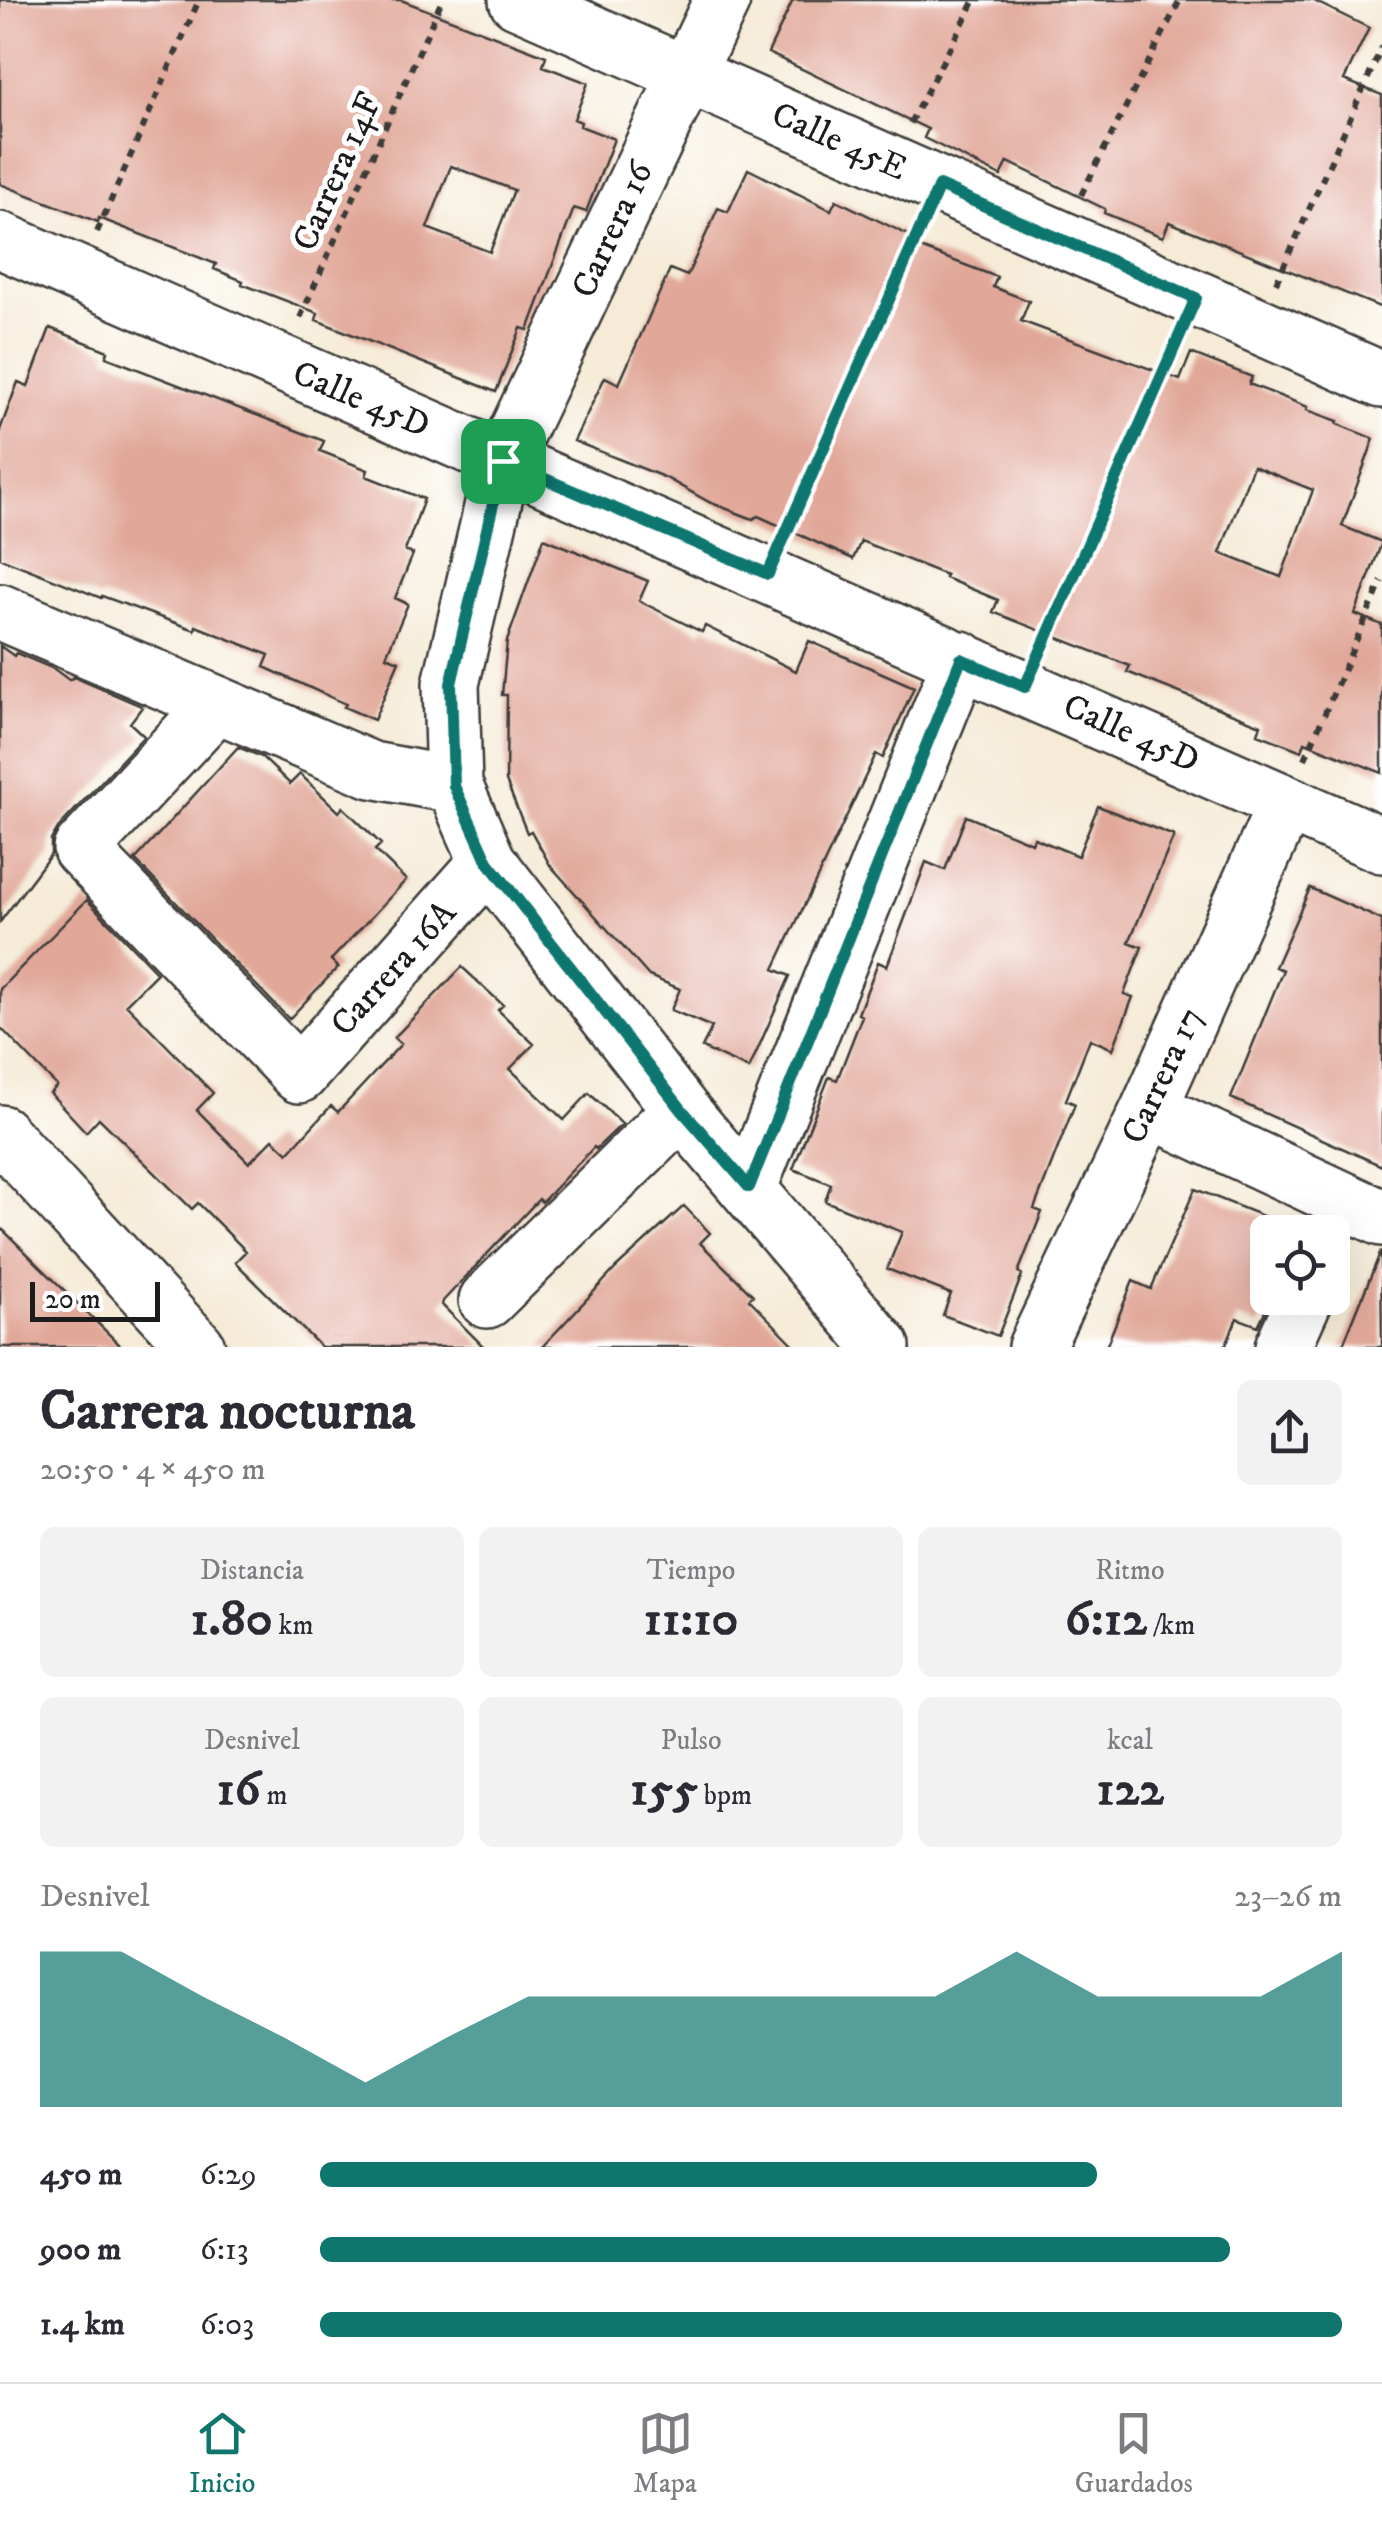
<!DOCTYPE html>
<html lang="es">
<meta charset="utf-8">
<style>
body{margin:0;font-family:"IM FELL DW Pica",serif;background:#f2f2f3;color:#2b2b33;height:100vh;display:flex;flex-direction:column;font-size:38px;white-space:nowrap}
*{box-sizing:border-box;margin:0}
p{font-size:32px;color:#7c7c81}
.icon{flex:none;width:55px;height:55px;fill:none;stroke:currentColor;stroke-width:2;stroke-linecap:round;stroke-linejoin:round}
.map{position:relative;height:1347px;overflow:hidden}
.sheet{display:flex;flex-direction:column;background:#fff;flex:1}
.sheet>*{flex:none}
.fabs{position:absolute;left:1250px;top:1215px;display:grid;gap:20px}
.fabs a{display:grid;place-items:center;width:100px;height:100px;border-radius:15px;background:#fff;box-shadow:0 10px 40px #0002;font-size:50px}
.scale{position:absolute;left:30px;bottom:25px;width:130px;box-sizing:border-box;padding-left:10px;border:5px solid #1c1c1c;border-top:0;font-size:28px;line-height:35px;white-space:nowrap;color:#1c1c1c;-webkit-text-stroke:8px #fff;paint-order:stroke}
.pin{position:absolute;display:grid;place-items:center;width:85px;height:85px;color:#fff;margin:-42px;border-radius:20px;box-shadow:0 5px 15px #0006}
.round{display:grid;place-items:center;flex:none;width:105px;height:105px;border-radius:15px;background:#f2f2f3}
.summary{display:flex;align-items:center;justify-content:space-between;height:170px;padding:0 40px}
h1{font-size:55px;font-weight:700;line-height:75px}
.stats{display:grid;grid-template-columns:repeat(3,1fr);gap:15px;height:170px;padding:10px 40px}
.stats div{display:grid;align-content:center;border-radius:15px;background:#f2f2f3;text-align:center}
.stats b{font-size:50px;font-weight:700}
.stats small{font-size:28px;font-weight:400}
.stats p{font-size:28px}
.chart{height:280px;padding:20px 40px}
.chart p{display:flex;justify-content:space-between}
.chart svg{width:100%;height:180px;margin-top:10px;fill:#0f766e;opacity:.7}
ul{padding:0 40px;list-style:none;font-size:32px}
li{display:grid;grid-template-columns:160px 120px 1fr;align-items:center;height:75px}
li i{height:25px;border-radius:12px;background:#0f766e}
.tabs{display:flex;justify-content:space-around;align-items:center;height:140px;border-top:2px solid #e1e1e2;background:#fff;font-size:28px;color:#7c7c81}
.tabs a{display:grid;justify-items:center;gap:5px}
.tabs .on{color:#0f766e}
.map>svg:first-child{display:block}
.building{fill:#e1a89a;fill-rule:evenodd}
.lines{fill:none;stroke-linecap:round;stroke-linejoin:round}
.minor-casing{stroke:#3d3b38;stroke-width:60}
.path{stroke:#3d3b38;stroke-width:6;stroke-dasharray:8 8;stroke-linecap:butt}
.minor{stroke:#fff;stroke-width:55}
.route-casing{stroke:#fff;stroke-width:20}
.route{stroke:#0f766e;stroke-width:12}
.labels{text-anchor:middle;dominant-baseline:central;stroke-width:10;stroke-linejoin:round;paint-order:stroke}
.street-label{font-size:35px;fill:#1c1c1c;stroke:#fff}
</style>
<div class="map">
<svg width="1382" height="1347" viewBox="0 0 1382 1347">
<rect width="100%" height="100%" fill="#fff"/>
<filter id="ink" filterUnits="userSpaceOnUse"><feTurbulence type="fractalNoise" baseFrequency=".01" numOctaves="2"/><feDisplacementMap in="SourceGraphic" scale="20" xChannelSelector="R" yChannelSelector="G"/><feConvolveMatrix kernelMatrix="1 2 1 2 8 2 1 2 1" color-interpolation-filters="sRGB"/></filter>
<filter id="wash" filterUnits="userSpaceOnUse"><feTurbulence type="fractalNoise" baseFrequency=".0048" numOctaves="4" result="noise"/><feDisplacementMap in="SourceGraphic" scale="40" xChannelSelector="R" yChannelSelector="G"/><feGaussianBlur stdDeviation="2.25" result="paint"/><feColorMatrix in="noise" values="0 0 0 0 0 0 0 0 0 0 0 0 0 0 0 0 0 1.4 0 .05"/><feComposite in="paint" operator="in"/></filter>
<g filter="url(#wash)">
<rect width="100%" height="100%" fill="#f5ebd7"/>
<g id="blocks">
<!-- building -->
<path class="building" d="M0,0H401L546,56L543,66L588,83L574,119L581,122L580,126L614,139L586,212L574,208L528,330L521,328L496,392L316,320L318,313L242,284L243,281L214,269L216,264L99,218L98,222L0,184ZM451,166L514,190L490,252L427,228Z
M793,0H1312L1369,28L1344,80L1382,95V308L1169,222L1163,237L1104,213L1105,209L1008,162L1001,176L924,138L928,129L768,53Z
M748,169L831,210L836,200L910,236L907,243L997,277L993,287L1029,301L1021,321L1180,380L1191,353L1252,377L1249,384L1308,407L1307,410L1338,421L1337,424L1374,439L1342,526L1382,542L1355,614L1382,625V773L1305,742L1302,751L1258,734L1261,725L1127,672L1130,666L993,612L998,600L945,578L946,575L861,541L853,559L758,516L753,519L709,502L666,478L574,441L605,377L619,384L670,269L687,276L718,208L728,212ZM1253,466L1313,490L1281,577L1220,553Z
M50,328L108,351L106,357L324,441L320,451L368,470L366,476L424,499L405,551L413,554L395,598L408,604L386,656L399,661L374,720L344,707L346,704L264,667L269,655L196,626L195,630L102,596L101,598L0,558V430L18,382L28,386Z
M544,538L648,581L639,601L702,632L705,626L796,671L809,641L914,687L883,758L876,754L774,969L790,976L749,1069L702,1048L712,1027L671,1010L680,989L649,976L550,865L531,831L527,833L506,781L507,695H502L507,641Z
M0,646L14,656L16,653L54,669L69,680L74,677L139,705L142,707L130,723L144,736L58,828L51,840V854L0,922Z
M238,747L262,757L290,784L300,774L339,812L343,807L381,844L375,850L406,880L331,960L338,967L289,1019L135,860Z
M1098,806L1174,836L1129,942L1142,947L1124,994L1133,997L1113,1049L1090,1039L1066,1100L1075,1104L1034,1209L1042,1212L1018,1273L1022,1275L998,1336L943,1315L951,1294L887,1269L902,1232L825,1201L831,1184L793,1169L829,1077L837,1080L862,1016L858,1014L878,962L887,966L926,862L945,870L966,816L1032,843L1034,838L1078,856Z
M1310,888L1382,920V1166L1231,1098L1283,970L1275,967Z
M87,900L157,973L126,1004L213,1093L197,1110L249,1163L273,1139L288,1153L331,1106L338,1112L401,1044L394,1038L462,967L503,1005L498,1010L534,1044L510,1069L564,1120L589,1093L622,1124L596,1149L594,1147L542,1202L539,1199L443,1301L442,1305L484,1347H321L235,1262L246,1251L198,1203L192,1209L99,1118L86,1132L50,1093L57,1086L0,1027V989Z
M1195,1189L1268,1218V1305L1258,1326L1237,1318L1225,1347H1106L1133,1281L1151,1289Z
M684,1206L710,1233L700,1243L753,1295L749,1299L796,1347H542L616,1268Z
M0,1227L122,1347H0Z
M1381,1251L1382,1347H1342Z"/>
</g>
</g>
<g filter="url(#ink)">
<use href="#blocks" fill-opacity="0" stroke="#3d3b38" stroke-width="2.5"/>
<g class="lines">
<defs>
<path id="minor" d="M517,0L1382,380
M722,0L503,461L451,684L454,785L488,862L681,1110L882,1347
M0,240L1382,845
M0,612L372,770L454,785
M217,704L81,849L299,1075L488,862
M1149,1109L1382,1218
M0,1133L197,1347
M749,1187L961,659
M487,1300L681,1110
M1036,1347L1149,1109L1286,803
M1283,1347L1305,1298"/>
</defs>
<!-- minor casing -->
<use href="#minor" class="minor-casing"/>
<!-- path -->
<path class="path" d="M910,123L975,0
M1081,195L1180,0
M97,232L199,0
M1276,283L1382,47
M300,318L442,0
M786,532L920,228
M1044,645L1178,340
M1305,759L1382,581"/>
<!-- minor -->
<use href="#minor" class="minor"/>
</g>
</g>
<g class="lines" filter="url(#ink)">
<defs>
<path id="route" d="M939,186L1196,298L1025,687L961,659L749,1187L682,1110L488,862L454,786L451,684L503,461L768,574Z"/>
</defs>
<!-- route casing -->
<use href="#route" class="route-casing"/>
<!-- route -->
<use href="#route" class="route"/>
</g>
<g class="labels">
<!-- street labels -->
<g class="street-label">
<text transform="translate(839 142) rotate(24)">Calle 45E</text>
<text transform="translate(338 172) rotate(-66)">Carrera 14F</text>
<text transform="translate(613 230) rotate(-65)">Carrera 16</text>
<text transform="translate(361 400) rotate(23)">Calle 45D</text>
<text transform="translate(1131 734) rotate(24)">Calle 45D</text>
<text transform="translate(394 969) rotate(-48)">Carrera 16A</text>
<text transform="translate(1163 1076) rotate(-65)">Carrera 17</text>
</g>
</g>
</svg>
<div class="fabs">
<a><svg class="icon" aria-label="locate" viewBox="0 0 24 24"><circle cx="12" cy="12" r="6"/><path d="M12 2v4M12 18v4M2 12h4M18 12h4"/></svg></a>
</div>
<div class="scale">20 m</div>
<div class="pin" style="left:503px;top:461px;background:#1e9e55"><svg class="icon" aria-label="arrive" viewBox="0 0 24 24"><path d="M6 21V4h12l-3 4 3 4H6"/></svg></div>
</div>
<section class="sheet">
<div class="summary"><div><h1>Carrera nocturna</h1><p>20:50 · 4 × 450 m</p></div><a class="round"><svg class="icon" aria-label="share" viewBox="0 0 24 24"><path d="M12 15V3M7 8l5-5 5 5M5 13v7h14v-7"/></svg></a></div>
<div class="stats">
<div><p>Distancia</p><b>1.80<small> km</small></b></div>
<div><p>Tiempo</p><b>11:10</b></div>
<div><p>Ritmo</p><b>6:12<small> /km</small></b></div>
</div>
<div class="stats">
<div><p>Desnivel</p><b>16<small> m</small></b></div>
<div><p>Pulso</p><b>155<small> bpm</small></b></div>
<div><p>kcal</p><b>122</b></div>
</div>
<div class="chart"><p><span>Desnivel</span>23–26 m</p>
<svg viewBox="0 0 160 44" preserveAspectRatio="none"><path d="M0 44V6L10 6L20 17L30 27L40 38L50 27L60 17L70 17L80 17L90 17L100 17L110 17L120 6L130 17L140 17L150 17L160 6V44z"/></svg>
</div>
<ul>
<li><b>450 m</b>6:29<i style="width:76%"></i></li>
<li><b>900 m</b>6:13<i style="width:89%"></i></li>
<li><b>1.4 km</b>6:03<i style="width:100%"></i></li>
</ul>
</section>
<nav class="tabs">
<a class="on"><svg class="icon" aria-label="home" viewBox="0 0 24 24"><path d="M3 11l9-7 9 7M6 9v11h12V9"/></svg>Inicio</a>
<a><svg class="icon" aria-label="map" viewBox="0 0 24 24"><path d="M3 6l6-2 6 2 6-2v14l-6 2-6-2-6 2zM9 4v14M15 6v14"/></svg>Mapa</a>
<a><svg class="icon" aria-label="saved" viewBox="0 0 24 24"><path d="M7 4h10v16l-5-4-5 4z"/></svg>Guardados</a>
</nav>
